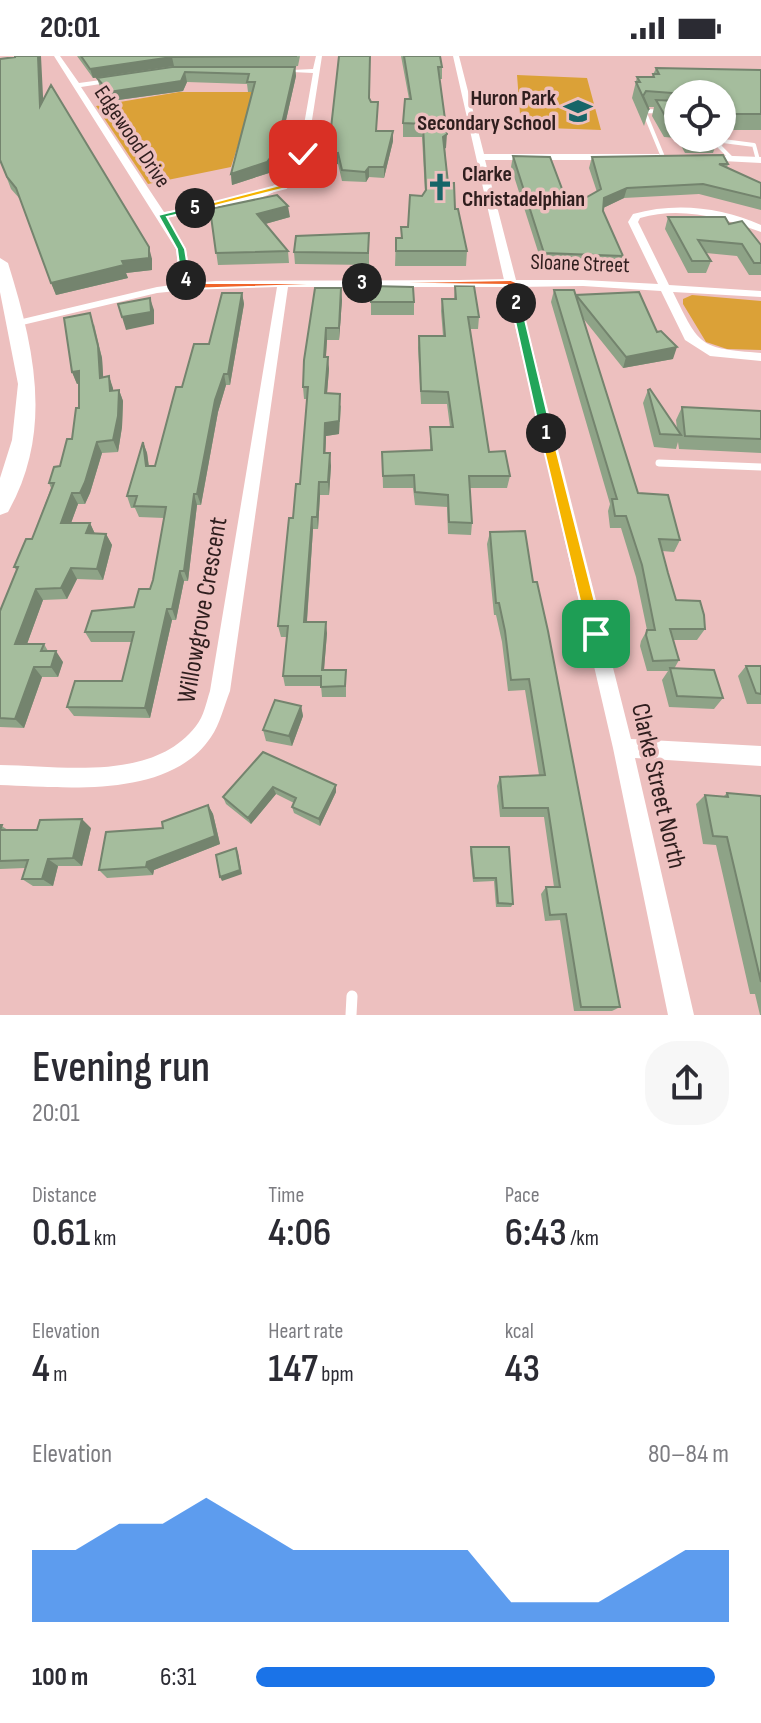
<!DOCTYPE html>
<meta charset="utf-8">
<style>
body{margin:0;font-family:"Sofia Sans Condensed",sans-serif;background:#f7f7f7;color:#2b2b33;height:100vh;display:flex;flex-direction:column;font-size:30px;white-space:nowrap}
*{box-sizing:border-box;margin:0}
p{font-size:26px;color:#7c7c81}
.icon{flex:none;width:44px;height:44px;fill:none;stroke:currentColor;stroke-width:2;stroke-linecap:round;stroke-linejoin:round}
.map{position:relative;height:959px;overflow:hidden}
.sheet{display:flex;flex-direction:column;background:#fff;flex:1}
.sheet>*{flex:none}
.buttons{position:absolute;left:664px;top:24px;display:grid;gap:16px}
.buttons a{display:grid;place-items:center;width:72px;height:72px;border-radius:50%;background:#fff;box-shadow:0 2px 6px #0004;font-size:40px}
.pin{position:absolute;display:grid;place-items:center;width:68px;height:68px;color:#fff;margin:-34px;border-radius:16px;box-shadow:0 4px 12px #0006}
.km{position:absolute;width:40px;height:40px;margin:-20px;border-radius:50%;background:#222;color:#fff;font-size:22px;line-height:40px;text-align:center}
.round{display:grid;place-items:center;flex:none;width:84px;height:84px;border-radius:32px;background:#f7f7f7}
.head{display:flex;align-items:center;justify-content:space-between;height:136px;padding:0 32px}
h1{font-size:44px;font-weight:600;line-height:60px}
.stats{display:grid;grid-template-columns:repeat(3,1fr);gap:12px;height:136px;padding:8px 32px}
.stats div{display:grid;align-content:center}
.stats b{font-size:40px;font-weight:600}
.stats small{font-size:22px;font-weight:400}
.stats p{font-size:22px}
.chart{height:224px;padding:16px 32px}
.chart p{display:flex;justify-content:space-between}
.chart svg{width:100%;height:144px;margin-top:8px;fill:#1a73e8;opacity:.7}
ul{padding:0 32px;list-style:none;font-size:26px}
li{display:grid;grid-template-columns:128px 96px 1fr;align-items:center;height:60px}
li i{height:20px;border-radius:10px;background:#1a73e8}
.status{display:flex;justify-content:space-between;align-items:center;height:56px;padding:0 40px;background:#fff;direction:ltr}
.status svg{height:22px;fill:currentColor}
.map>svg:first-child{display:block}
.green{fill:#dba137}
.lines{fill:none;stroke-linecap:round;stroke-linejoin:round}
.service-far2{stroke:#fff;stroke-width:4}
.service-far1{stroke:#fff;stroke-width:7}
.service{stroke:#fff;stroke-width:11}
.minor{fill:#fff;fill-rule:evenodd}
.secondary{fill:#fff;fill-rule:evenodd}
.wall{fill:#8ea387}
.shaded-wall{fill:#74846e}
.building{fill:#a5bd9d;stroke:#74846e;stroke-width:2}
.split-1{fill:#f5b400;stroke:#fff;stroke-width:2}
.split-2{fill:#22a559;stroke:#fff;stroke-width:2}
.split-3{fill:#f0652b;stroke:#fff;stroke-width:2}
.split-4{fill:#f0652b;stroke:#fff;stroke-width:2}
.split-5{fill:#22a559;stroke:#fff;stroke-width:2}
.split-6{fill:#f5b400;stroke:#fff;stroke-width:2}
.labels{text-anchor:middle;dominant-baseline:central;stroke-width:7;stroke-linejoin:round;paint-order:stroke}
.far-poi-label{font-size:22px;font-weight:bold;fill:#2f1e1e;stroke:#edc0bf;text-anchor:end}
.far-street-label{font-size:22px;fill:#2f1e1e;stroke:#edc0bf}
.street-label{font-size:26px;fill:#2f1e1e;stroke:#edc0bf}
</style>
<div class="status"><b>20:01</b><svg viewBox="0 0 49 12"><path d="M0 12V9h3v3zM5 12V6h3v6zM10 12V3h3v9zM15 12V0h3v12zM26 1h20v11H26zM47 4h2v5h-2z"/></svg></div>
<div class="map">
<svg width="761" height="959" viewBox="0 0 761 959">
<rect width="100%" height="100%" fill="#edc0bf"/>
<!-- green -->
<path class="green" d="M517,19L587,22L601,74L521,71Z
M179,36H255L231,111L148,128L96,50Z
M692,239L761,245V294L727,293L706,286L683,248V243Z"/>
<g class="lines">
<!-- service-far2 -->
<path class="service-far2" d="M663,101L644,55L678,56
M732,103L719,90L723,85L754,89L758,104"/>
<!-- service-far1 -->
<path class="service-far1" d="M659,407L761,411"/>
<!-- service -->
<path class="service" d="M351,959L352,940"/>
<!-- minor -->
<path class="minor" d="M54,0H60L79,27L123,21L120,25L81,31L164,156C207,149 269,147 297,109L313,17L271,15L313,13L316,0H322L305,109C276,151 214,153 167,161L186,193L191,227L216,225L504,224L453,0H459L484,98H659L663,101L659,104H485L516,224H583L658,228L628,166L633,158C675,146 721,151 761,169V176C721,162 682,150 640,162L638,166L669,229L761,235V241L673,236C700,291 699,292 761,297V305L710,300L685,284L661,235L583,230L517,231L631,683L761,690V710L635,702L694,959H668L613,692L506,231H288L230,635C224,650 220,668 211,681C169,744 64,731 0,729V709C62,710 153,726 196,670C204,660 206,647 210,635L277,231H216L157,237L14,271V265L157,231L180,228L176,193Z
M706,99L761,101V107L703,104L702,102Z"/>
<!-- secondary -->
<path class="secondary" d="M0,202L8,207C34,291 54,374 8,456L0,459V422L12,384L18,328L0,236Z"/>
</g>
<!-- wall -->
<path class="wall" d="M77,0H300L298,10H174L93,22Z
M401,0H440L442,11V23H439L448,127L467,195L466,210H395L396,182H401V171H408L425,136L422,81H403V67L409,43Z
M295,11L296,20L277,104L269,117L232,129L231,118L252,36H248L247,28L187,26L183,35L111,45L100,31L97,22Z
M656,12L761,14V74H722V38H678V82H718L713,97H685L677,82L664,81L652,60L654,51H647L649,54L644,70L632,42L637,21H652Z
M369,43L377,75H393V85L384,122L369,121L366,126L342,125L338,108L329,110L328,99Z
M43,45L152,203V214L126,217L128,222L56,239L20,143L11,133L0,104Z
M513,100L564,138L587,141L597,136L589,112L592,101L728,108L727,112L761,127V154L699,138L624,142L603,152V155L623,200L620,212L542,208L511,111Z
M210,153L290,161L265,168L288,195L289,207L218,209Z
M668,161L729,168L761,189V219H749L737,200L706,197L711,205L706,217H688L665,173Z
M369,177V209L295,208L294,196Z
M371,230L414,246V259H371Z
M455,230L479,261L478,273H470L489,396L510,420L507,432H470L472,467L471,479L448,478L447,451L415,449L413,432H383L382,396L430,394V371H450L447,348H421L418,292L419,280H443L441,255L442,243H454Z
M315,232L342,244L339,284H327L326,301L329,313L327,337L341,350L339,378L326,380L325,397L331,410L329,439H320L318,473H313L307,566L327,577L324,614L346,625V641H322L321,630H285L283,620L287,581H281L278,570L293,462L300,428L307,343H304L303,331Z
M554,234L576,241V239L657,276L673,303L623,312L582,261L638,437L680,484L674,496L662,495L676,544L705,573L697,584H673L679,604L674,613L723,642L714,653L669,651L662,624L668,615H647L640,590L641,585L647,574L636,521L621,472H610L608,455L610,448L551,246Z
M242,237L244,248L230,329H226L218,356L201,449H197L188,525H184L176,564H172L150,662L74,660L67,651L122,625L132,586H91L85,576L134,551L150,533L153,524L164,462L139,461L135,452H131L127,440L143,386L147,397L149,410H155L182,331Z
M94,268L102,302L103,321L109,320L113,335L119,334L123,345L122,371L118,396L102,397L90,437L85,448H78L71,467H90L95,478H106L112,489L103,524L77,523L67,543L43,544L27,588H44L48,595L63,606L58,621H42L24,672L0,671V555L17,515L14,511L32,483L51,432L49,427L60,410L72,383L79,352V327L77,328L72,316Z
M648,334L677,373L676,364L682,351L761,355V397L679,393L678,386L676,393L654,391L643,347Z
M490,476L533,526L620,951L612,955H574L560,864L545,865L541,838L546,831H554L544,761H500L497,730L500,721L539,719L525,634L508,635L502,586L496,559H494L487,488Z
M746,610H761V648H747L738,620Z
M301,650L303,660L292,690L266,685L263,674Z
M263,696L336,729V736L320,770L294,757L292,751L294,747L276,738L251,768L226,748L223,741Z
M727,737L761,740V959H760L755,938H750L716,789L703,788L696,748L705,739L723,741Z
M208,749L213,758L220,788L154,814L153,819L107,822L99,814L163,772Z
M0,769L8,774L91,772L82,810H58L53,830H33L22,823L25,812L0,813Z
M471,791H509L513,848L511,851H496L494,825L473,826L470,795Z"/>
<!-- shaded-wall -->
<path class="shaded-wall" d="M38,0H41L44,60L40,50Z
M172,1L174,10L93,22L90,13Z
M295,11L296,20L277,104L269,117L232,129L231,118Z
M185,16L187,26L183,35L111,45L109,36Z
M393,75V85L384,122V111Z
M447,78L446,92L442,94L443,81Z
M338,97V108L329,110L328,99Z
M369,111V121L366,126L365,116Z
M627,132L624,142L601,153L604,142Z
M288,150L290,161L258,170L257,158Z
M149,191L152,203V214L126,217L128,222L56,239L51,227L122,205Z
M341,232L342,244L339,284V272Z
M242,237L244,248L230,329L228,318Z
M150,242L154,254V268L126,274L122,261Z
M90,257L102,302L104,334L100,322Z
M326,272L327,284L325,313L324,301Z
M677,291L673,303L623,312L626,301Z
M328,301L329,313L326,350L325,337Z
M79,315L83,326L77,328L72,316Z
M224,318L226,329L218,356L201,449L197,438L215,344Z
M109,320L113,332L114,347L110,335Z
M119,334L123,345L122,371L118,396L113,384Z
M340,338L339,378L326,380L325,410L324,397L325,367Z
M97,386L102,397L90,437L85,448L80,437Z
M143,386L147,397L150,421L146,410Z
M330,397L331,410L329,439L328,426Z
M319,426L320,439L318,473L317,461Z
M72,437L78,448L67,478L61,467Z
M194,438L197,449L188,525L184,515Z
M312,461L313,473L306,577L304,566Z
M90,467L95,478L86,477Z
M106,478L112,489L103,524L97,513Z
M71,512L77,523L67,543L61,532Z
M180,515L184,525L176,564L172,553Z
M36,533L43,544L23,599L15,588Z
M167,553L172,564L150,662L145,652Z
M326,566L327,577L323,625L322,614Z
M56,595L63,606L58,621L51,611Z
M34,611L42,621L24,672L15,663Z
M301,650L303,660L292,690L289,680Z
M336,729V736L320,770L319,763Z
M273,731L276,738L251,768L248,762Z
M208,749L213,758L220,788L154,814L153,819L146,811L147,806Z
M82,763L91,772L82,810L73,802Z
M236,792L238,796L242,818L222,825L220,821Z
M48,803L58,810L53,830L42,823Z"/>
<!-- building -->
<path class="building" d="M15,0H38L40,50L51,29L149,191V202L122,205L124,209L51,227L16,132L7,121L0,104V3L15,1Z
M81,0H297L172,1L90,13Z
M339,0H370L369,42L371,46H378L376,75H393L384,111H369L365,116L342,114L338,97L328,99Z
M404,0H440L442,11H438L447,78L443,81L448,127H454L455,153H458L467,195H396V182H402L401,171H408L410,139L422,140L426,134L423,68L403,67L405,43H411Z
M172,11H295L276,94L267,106L231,118L255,26H247L249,18L185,16L181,25L109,36L97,22Z
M656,12L761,14V58H722V38H686L646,35L643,40L649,54L636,26H640L637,21H654L653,18H659Z
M656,44L678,45V65H668Z
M723,99L728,108H719L761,127V142L703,128L627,132L604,142L603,155L623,200L544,197L513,100L550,101L564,138L587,141L601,133L592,101Z
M277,139L288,150L257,158L288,195L216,197L210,153Z
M668,161H725L729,168L742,165L761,189V207H754L742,188L698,184L711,205H692Z
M369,177L368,197L294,196L296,180Z
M371,230L413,231L414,246H371Z
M455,230H474L479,261H468L489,396L505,395L510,420H469L472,467L449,466L448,439L415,436L414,419L383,420L382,396L432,394L430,371H453L448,336L421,335L419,280H445L442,243H456Z
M315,232H341L339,272H326L324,301H328L325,337L340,338L339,365L325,367L324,397H330L328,426H319L317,461H312L304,566H326L322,614H346L345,630L321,631V620H283L288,570H278L289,462H293L296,428H300L308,331H303L304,304Z
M554,234H574L638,437L668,439L680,484L659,483L668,517L676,544L700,545L704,559L705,573H670L679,604L653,605L646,579L647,574H655L642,509L626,460H615L612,443H617Z
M639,236L657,276L661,275L677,291L626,301L576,239Z
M222,237H242L228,318H224L215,344L197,438H194L184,515H180L172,553H167L145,652L67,651L75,625H122L134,576H85L92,555L134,551L139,533H150L153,524L166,451L134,450L137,440H127L143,386L146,410H155L176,331H182L194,288H209Z
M150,242L151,256L122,261L118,248Z
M90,257L98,290L100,322L109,320L110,335L119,334L118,360L113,384L97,386L85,426L80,437H72L61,467H90L86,477L106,478L97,513L71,512L61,532L36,533L15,588H44L41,595H56L51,611H34L15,663L0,662V555L18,511H14L26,483H32L54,427H49L54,411L60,410L67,383H72L76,352H79V315L72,316L64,262Z
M650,333L681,379L660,378L648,334Z
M682,351L761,355V383L685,380Z
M525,475L533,526H537L548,575L620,951H581L566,858L550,859L546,831H560L548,752H503L500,721L545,719L529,623L511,624L505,575L499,547H496L490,476Z
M746,610H761V638L756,637Z
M670,612L714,614L723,642L677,640Z
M275,644L301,650L289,680L263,674Z
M263,696L336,729L319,763L292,751L296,742L273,731L248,762L223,741Z
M727,737L761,740V926L727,781L713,780L705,739L728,741Z
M208,749L215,780L147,806L146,811L99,814L106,776L163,772L162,766Z
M82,763L73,802L48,803L42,823H22L28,804L0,805V769H2L0,774H37L40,764Z
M471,791H509L513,848L498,847L496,822H474Z
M236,792L240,814L220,821L216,799Z"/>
<!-- split-1 -->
<path class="split-1" d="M546,373L552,377L603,578L596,584L588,578L540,377Z"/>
<!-- split-2 -->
<path class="split-2" d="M516,244L521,247L552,377L546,380L540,377L511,247Z"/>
<!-- split-3 -->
<path class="split-3" d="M511,224L516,226L519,249L511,247L507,229L358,227Z"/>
<!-- split-4 -->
<path class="split-4" d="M182,222H189L191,227H367L186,233L182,230Z"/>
<!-- split-5 -->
<path class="split-5" d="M195,150L198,154L167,161L185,193L190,224L186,226L181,224L177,193L158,159Z"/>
<!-- split-6 -->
<path class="split-6" d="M301,96L307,98L301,117L286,132L195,155L191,152L280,129L294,116Z"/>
<!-- icons -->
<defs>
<symbol id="school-bare" viewBox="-9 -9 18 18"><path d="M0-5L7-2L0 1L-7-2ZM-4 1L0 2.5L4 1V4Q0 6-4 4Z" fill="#176568" stroke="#edc0bf" stroke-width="2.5" paint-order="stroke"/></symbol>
<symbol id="church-bare" viewBox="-9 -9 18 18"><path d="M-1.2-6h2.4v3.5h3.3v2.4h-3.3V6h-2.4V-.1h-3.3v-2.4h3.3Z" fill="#176568" stroke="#edc0bf" stroke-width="2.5" paint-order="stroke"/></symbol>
</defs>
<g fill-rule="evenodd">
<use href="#school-bare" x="558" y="35" width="40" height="40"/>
<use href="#church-bare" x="420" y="111" width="40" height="40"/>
</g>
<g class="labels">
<!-- far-poi labels -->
<g class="far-poi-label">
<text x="556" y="42">Huron Park<tspan x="556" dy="25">Secondary School</tspan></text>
<text x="462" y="118" text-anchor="start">Clarke<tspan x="462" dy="25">Christadelphian</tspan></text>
</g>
<!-- far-street labels -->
<g class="far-street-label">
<text transform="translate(132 81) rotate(56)">Edgewood Drive</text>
<text transform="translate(580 208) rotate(2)">Sloane Street</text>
</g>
<!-- street labels -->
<g class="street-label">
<text transform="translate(203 554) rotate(-80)">Willowgrove Crescent</text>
<text transform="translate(658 730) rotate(77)">Clarke Street North</text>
</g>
</g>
</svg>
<div class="buttons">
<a><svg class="icon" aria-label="locate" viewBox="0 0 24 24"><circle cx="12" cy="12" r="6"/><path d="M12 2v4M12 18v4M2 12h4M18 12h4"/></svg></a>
</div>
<div class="pin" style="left:596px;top:578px;background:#1e9e55"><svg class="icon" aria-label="arrive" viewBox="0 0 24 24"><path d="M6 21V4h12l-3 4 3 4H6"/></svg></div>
<div class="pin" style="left:303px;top:98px;background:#d93025"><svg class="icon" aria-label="check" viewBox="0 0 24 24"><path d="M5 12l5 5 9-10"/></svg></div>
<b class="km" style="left:546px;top:377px">1</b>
<b class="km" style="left:516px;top:247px">2</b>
<b class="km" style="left:362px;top:227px">3</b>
<b class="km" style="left:186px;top:224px">4</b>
<b class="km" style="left:195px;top:152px">5</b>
</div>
<section class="sheet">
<div class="head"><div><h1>Evening run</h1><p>20:01</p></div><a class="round"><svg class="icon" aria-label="share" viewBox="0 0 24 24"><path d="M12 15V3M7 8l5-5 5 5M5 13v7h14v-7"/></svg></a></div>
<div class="stats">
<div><p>Distance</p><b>0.61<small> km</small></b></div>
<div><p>Time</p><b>4:06</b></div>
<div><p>Pace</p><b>6:43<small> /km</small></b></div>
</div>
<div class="stats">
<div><p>Elevation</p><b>4<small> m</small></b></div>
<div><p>Heart rate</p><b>147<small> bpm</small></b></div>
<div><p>kcal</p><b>43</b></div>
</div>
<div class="chart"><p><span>Elevation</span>80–84 m</p>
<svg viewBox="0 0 160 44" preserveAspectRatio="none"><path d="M0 44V22L10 22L20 14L30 14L40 6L50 14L60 22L70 22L80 22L90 22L100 22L110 38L120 38L130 38L140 30L150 22L160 22V44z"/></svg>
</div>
<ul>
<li><b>100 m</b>6:31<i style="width:97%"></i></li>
</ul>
</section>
